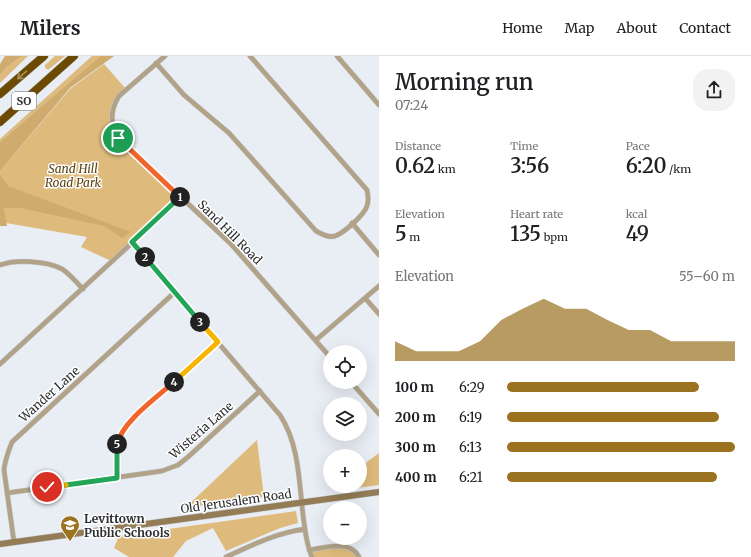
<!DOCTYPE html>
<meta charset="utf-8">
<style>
body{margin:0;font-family:Merriweather,serif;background:#f2f2f2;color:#202124;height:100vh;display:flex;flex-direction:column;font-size:15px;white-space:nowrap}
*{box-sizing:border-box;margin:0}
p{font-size:13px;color:#757577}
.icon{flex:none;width:22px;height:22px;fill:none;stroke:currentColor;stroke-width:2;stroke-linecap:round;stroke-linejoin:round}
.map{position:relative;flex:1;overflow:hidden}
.details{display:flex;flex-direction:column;background:#fff;width:372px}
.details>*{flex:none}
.controls{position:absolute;left:323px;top:289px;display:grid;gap:8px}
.controls a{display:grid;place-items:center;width:44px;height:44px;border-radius:50%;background:#fff;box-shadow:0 4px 16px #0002;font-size:20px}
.pin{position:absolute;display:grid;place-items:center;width:34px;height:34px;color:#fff;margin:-17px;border:2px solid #fff;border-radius:50%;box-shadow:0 1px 4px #0007}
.km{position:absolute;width:20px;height:20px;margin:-10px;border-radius:50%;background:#222;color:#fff;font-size:11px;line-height:20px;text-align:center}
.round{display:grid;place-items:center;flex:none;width:42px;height:42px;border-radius:16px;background:#f2f2f2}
.headline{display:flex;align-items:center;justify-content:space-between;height:68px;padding:0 16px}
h1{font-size:22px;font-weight:600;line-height:30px}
.metrics{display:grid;grid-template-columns:repeat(3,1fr);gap:6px;height:68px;padding:4px 16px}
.metrics div{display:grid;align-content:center}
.metrics b{font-size:20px;font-weight:600}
.metrics small{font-size:11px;font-weight:400}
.metrics p{font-size:11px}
.chart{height:112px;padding:8px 16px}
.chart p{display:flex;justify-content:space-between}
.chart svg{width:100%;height:72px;margin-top:4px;fill:#9b7220;opacity:.7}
ul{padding:0 16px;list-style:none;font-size:13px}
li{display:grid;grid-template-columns:64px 48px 1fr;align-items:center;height:30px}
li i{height:10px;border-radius:5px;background:#9b7220}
header{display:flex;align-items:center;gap:24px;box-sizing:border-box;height:56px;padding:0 20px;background:#fff;border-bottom:1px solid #e0e0e0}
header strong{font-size:19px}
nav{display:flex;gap:22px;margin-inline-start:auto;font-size:14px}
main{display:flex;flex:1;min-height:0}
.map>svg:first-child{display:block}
.green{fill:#deba7c}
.forest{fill:#cfab6d}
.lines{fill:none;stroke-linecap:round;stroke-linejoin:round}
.street-casing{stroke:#c7cbd1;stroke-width:5.5}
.secondary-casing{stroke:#c7cbd1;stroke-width:7}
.highway-casing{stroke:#c7cbd1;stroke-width:9}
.street{stroke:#b1a288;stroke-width:4.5}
.secondary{stroke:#947d56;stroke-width:6}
.highway{stroke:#6c4b01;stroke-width:8}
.oneway{stroke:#a79367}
.split-1-casing{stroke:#fff;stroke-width:8}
.split-2-casing{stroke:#fff;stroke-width:8}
.split-3-casing{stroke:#fff;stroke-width:8}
.split-4-casing{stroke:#fff;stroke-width:8}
.split-5-casing{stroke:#fff;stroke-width:8}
.split-6-casing{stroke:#fff;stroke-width:8}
.split-7-casing{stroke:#fff;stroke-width:8}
.split-1{stroke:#f0652b;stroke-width:5}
.split-2{stroke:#22a559;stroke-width:5}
.split-3{stroke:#22a559;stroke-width:5}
.split-4{stroke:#f5b400;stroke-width:5}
.split-5{stroke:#f0652b;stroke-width:5}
.split-6{stroke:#22a559;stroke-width:5}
.split-7{stroke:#f5b400;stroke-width:5}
.labels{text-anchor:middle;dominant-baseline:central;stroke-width:3;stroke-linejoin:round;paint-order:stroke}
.shield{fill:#fff;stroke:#6d6d70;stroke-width:1}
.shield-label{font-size:11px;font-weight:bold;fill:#2e2f32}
.park-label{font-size:12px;font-style:italic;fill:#5a4110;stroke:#fff}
.street-label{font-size:12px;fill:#2e2f32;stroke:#fff}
.poi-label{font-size:12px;font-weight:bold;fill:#2e2f32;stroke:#fff;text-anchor:start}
</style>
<header>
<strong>Milers</strong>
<nav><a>Home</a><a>Map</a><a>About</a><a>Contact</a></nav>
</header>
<main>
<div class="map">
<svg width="379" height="501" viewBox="0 0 379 501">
<rect width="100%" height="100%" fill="#e9edf4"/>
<!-- green -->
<path class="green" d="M22,0H28L0,27V19L7,11Z
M55,0H65L48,14L45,12V9Z
M92,0H100L0,86V83Z
M104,8L126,33L114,46V76L180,142L111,205L81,191L87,181L6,167L0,126V115L70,33Z
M257,384L264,441L185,452Z
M379,397V429L349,433V430H360V411Z
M296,455L298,467L280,472L226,495L213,472L186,485L173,501H129L114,492L119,480Z
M339,490L352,494L358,501H313L310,495Z"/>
<!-- forest -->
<path class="forest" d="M5,0H22L7,11L0,19V8Z
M100,0H114L70,32L0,115V86Z
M0,119L8,130L131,176L122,182L104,170L21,152H4L7,170H0Z"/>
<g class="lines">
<defs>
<path id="street" d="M165,0L119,40C110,54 110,68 118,82L231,188L330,301
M337,0L379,49
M156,7L184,39L229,77L316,175C322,178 328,182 335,180C344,177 364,159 367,150C369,145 368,139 367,134L250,0
M352,167L379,199
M132,186L280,359C299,388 299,425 303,459C305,473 306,488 312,501
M0,209C16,203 47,205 62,213C70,218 76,226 83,233
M365,242L379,258
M316,284L379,230
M0,308L181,142
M351,326L379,358
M117,422C116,395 112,385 132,364L218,286
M7,437L162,415L178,409L188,401L260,335
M14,486L4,414C5,404 8,396 12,386L175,236
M309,494C324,492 350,483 359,501
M226,501C252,489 276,477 305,473"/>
<path id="secondary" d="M0,488L379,436"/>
<path id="highway" d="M0,38L44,0
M0,66L74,0"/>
</defs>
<!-- street casing -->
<use href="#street" class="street-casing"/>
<!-- secondary casing -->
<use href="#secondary" class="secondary-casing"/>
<!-- highway casing -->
<use href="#highway" class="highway-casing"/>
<!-- street -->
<use href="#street" class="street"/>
<!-- secondary -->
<use href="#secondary" class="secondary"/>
<!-- highway -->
<use href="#highway" class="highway"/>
</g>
<!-- one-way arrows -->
<defs><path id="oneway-shaft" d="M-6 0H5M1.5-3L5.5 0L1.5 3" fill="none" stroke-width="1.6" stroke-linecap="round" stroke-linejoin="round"/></defs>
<use class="oneway" href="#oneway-shaft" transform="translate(22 19) rotate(139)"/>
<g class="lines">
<defs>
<path id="split-1" d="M118,82L180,141"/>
<path id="split-2" d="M145,201L132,186L180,141"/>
<path id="split-3" d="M145,201L200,266"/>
<path id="split-4" d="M174,326L218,286L200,266"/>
<path id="split-5" d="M117,388C123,365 156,342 174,326"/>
<path id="split-6" d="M66,429L117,422V388"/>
<path id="split-7" d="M47,431L66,429"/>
</defs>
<!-- split-1 casing -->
<use href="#split-1" class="split-1-casing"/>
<!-- split-2 casing -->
<use href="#split-2" class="split-2-casing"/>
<!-- split-3 casing -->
<use href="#split-3" class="split-3-casing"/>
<!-- split-4 casing -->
<use href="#split-4" class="split-4-casing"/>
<!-- split-5 casing -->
<use href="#split-5" class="split-5-casing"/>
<!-- split-6 casing -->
<use href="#split-6" class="split-6-casing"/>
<!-- split-7 casing -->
<use href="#split-7" class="split-7-casing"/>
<!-- split-1 -->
<use href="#split-1" class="split-1"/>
<!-- split-2 -->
<use href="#split-2" class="split-2"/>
<!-- split-3 -->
<use href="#split-3" class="split-3"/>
<!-- split-4 -->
<use href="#split-4" class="split-4"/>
<!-- split-5 -->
<use href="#split-5" class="split-5"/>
<!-- split-6 -->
<use href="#split-6" class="split-6"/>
<!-- split-7 -->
<use href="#split-7" class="split-7"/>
</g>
<!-- icons -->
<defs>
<symbol id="school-pin" viewBox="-11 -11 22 30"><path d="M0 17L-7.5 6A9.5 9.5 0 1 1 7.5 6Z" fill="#9b7220" stroke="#fff"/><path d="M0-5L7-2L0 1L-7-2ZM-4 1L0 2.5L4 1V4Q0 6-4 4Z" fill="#fff"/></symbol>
</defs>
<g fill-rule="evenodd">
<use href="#school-pin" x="59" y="458" width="22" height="30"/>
</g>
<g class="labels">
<!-- shield labels -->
<rect class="shield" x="12" y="36" width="24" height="18" rx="3"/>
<g class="shield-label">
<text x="24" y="45">SO</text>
</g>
<!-- park labels -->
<g class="park-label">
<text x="73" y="112">Sand Hill<tspan x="73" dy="14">Road Park</tspan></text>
</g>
<!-- street labels -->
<g class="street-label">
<text transform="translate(230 176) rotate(45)">Sand Hill Road</text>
<text transform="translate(49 338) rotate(-42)">Wander Lane</text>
<text transform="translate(201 374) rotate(-41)">Wisteria Lane</text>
<text transform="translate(236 445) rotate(-8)">Old Jerusalem Road</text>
</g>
<!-- poi labels -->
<g class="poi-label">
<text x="84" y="462">Levittown<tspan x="84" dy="14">Public Schools</tspan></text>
</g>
</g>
</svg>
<div class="controls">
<a><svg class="icon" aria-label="locate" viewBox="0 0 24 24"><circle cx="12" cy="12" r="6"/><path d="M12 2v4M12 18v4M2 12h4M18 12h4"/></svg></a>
<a><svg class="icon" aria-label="layers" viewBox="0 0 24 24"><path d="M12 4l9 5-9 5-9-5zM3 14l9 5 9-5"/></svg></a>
<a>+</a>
<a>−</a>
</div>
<div class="pin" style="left:118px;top:82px;background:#1e9e55"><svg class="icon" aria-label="arrive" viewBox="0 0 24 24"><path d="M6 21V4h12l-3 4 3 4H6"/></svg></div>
<div class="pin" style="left:47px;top:431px;background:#d93025"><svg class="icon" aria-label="check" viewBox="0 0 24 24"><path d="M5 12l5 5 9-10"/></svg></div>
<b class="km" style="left:180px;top:141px">1</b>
<b class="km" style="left:145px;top:201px">2</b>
<b class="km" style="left:200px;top:266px">3</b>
<b class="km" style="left:174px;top:326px">4</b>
<b class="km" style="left:117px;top:388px">5</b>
</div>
<section class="details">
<div class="headline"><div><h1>Morning run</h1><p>07:24</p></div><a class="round"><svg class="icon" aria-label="share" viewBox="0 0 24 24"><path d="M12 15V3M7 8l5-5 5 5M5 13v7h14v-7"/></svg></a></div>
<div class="metrics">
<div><p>Distance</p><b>0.62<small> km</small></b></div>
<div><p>Time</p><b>3:56</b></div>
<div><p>Pace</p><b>6:20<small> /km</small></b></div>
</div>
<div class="metrics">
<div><p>Elevation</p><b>5<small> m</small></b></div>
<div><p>Heart rate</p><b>135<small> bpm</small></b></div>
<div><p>kcal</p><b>49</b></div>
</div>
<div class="chart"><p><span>Elevation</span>55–60 m</p>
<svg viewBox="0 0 160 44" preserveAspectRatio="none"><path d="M0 44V32L10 38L20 38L30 38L40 32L50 19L60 12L70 6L80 12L90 12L100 19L110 25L120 25L130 32L140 32L150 32L160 32V44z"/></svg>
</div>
<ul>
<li><b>100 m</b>6:29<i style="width:84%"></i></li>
<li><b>200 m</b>6:19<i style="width:93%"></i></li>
<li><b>300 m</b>6:13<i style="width:100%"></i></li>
<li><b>400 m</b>6:21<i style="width:92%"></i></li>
</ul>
</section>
</main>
